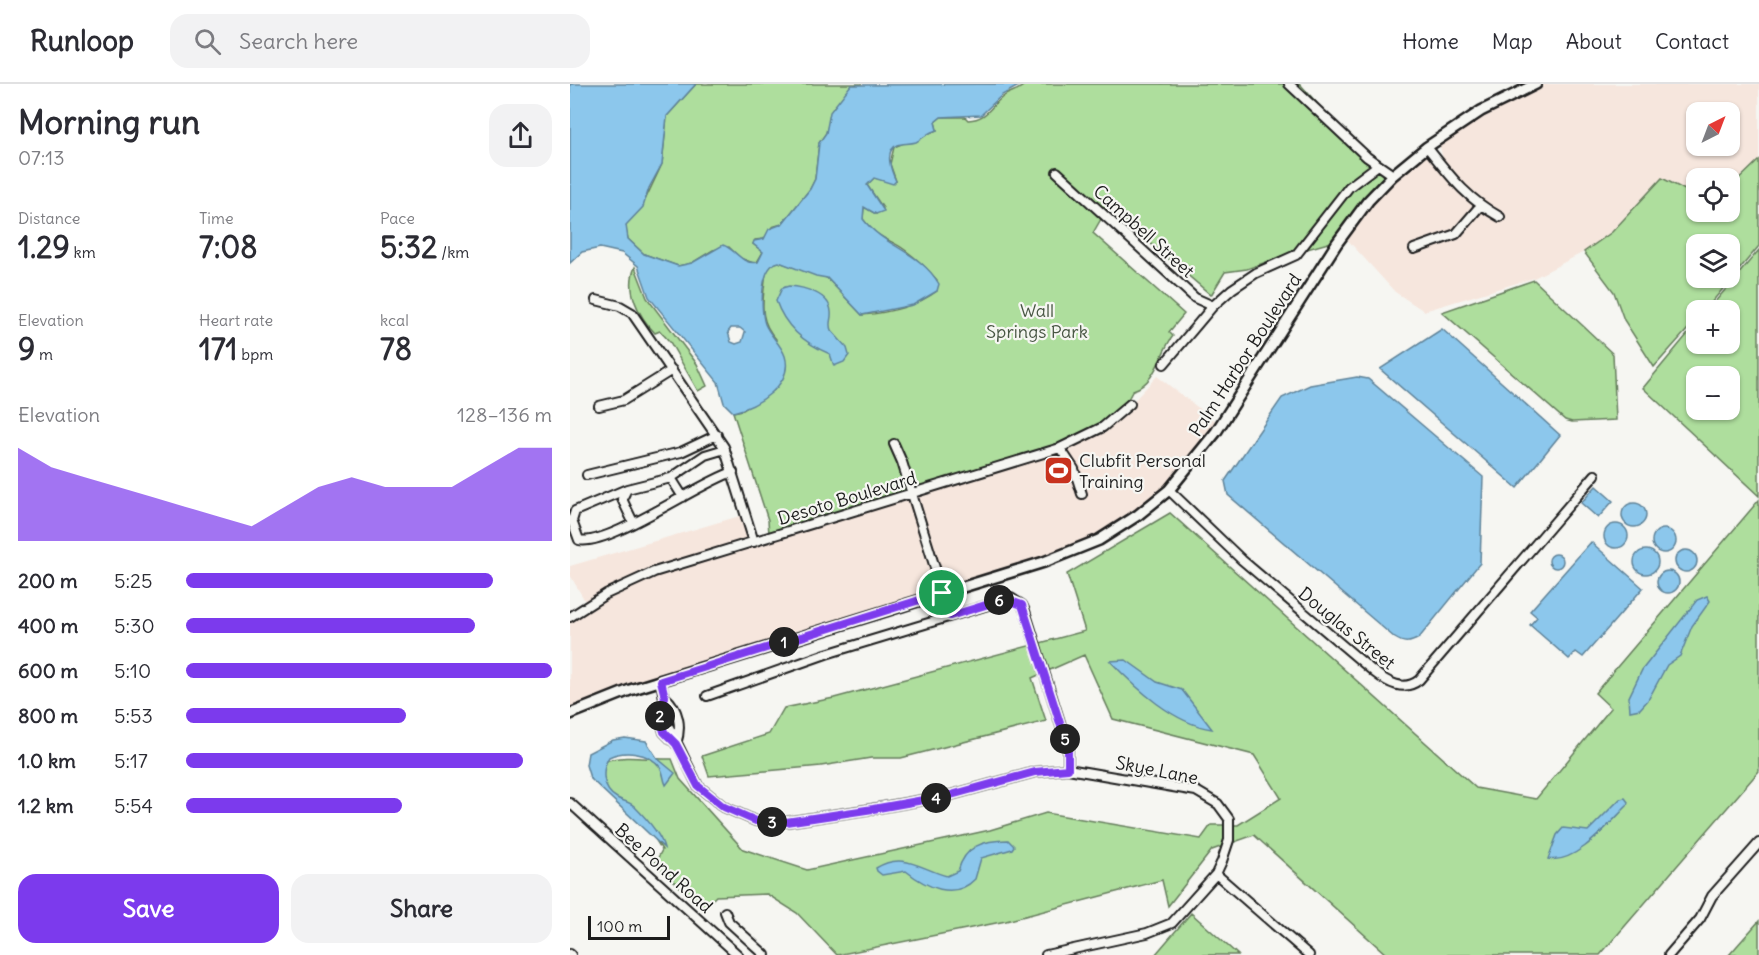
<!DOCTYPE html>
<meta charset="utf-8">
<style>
body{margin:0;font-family:Delius,sans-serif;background:#f2f2f3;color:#2b2b33;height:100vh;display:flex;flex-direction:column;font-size:22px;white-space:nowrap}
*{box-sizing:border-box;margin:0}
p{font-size:20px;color:#7c7c81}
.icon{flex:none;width:33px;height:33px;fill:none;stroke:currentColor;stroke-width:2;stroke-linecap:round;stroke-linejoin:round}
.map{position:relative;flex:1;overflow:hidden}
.side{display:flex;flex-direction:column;background:#fff;width:570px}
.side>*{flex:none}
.needle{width:39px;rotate:42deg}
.controls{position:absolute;left:1116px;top:18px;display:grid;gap:12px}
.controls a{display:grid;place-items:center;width:54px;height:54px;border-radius:12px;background:#fff;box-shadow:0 2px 4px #0004;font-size:30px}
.scale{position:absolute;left:18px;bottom:15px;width:82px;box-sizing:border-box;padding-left:6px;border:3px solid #1c1c1c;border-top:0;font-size:16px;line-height:21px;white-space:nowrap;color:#1c1c1c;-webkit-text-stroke:4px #f6f6f2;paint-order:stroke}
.pin{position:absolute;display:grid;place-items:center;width:51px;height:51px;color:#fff;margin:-26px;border:3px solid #fff;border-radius:50%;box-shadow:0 2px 6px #0007}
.km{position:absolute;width:30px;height:30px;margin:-15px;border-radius:50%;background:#222;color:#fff;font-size:16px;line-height:30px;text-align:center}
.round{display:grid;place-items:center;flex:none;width:63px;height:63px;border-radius:18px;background:#f2f2f3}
.overview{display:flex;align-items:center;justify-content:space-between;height:102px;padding:0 18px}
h1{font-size:33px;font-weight:800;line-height:45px}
.metrics{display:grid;grid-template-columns:repeat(3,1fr);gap:9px;height:102px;padding:6px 18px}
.metrics div{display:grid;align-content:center}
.metrics b{font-size:30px;font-weight:800}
.metrics small{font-size:16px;font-weight:400}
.metrics p{font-size:16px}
.chart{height:168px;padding:12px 18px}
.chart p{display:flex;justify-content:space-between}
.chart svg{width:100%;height:108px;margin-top:6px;fill:#7c3aed;opacity:.7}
.button{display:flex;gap:12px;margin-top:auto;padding:12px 18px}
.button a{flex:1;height:69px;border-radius:18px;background:#7c3aed;color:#fff;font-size:24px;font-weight:800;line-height:69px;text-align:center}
.button a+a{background:#f2f2f3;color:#2b2b33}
ul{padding:0 18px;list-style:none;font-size:20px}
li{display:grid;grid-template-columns:96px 72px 1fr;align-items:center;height:45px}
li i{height:15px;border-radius:8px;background:#7c3aed}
header{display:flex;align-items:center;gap:36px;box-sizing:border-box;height:84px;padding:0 30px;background:#fff;border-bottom:2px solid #e1e1e2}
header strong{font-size:28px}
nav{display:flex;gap:33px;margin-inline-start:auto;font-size:21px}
.search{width:420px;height:54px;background:#f2f2f3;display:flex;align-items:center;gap:15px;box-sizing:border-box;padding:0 21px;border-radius:18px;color:#7c7c81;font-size:22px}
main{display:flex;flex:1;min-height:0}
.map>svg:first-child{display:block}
.built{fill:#f6e6dd;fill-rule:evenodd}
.green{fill:#aede9d;stroke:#657d5c;stroke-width:1.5;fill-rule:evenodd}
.water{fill:#8cc7ec;stroke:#5f8399;stroke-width:1.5;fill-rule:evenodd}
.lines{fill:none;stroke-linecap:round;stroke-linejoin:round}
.minor-casing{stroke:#1c1c1c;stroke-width:12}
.major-casing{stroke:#1c1c1c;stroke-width:14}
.minor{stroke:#f6f6f2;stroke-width:8}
.major{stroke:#f6f6f2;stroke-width:9}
.route-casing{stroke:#fff;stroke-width:12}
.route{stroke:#7c3aed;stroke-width:8}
.labels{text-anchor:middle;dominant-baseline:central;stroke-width:4.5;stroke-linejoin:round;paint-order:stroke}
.street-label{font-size:18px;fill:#1c1c1c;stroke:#f6f6f2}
.park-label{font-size:18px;fill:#485643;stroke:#f6f6f2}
.poi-label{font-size:18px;fill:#1c1c1c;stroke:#f6f6f2;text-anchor:start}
</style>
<header>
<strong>Runloop</strong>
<div class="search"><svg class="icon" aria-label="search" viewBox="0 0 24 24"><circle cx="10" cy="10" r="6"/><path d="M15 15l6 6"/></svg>Search here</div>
<nav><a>Home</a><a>Map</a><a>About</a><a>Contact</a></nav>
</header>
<main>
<section class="side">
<div class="overview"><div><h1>Morning run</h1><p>07:13</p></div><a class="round"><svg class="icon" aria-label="share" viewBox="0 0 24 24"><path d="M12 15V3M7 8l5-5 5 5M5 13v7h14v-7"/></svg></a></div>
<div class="metrics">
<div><p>Distance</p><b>1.29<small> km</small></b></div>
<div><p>Time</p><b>7:08</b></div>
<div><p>Pace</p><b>5:32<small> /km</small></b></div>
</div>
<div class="metrics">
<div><p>Elevation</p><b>9<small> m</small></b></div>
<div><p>Heart rate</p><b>171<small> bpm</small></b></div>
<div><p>kcal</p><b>78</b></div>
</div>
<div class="chart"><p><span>Elevation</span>128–136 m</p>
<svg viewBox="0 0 160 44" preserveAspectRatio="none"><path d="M0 44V6L10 14L20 18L30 22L40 26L50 30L60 34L70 38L80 30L90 22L100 18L110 22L120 22L130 22L140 14L150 6L160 6V44z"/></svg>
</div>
<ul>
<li><b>200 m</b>5:25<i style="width:84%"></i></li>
<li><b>400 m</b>5:30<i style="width:79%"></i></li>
<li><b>600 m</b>5:10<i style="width:100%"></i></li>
<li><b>800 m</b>5:53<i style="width:60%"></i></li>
<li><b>1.0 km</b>5:17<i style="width:92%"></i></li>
<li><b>1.2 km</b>5:54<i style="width:59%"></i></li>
</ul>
<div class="button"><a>Save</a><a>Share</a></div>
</section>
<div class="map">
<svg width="1189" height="871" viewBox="0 0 1189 871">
<rect width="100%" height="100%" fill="#f6f6f2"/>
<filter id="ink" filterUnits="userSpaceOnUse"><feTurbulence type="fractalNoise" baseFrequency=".0167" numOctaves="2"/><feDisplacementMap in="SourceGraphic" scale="12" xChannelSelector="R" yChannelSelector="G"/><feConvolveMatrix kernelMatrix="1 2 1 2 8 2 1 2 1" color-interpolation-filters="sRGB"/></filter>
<g filter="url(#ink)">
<!-- built -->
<path class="built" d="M975,0H1189V76L1160,104V94H1126V107L1115,106L1092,94L1042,148L1014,168L964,194L854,227L825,208L775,153L790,131L825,93L863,63L869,83L888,108L905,123L884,148L840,163L841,169L887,153L910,126L931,137L933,132L912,120L893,104L874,79L869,59L913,30ZM1126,28H1160V62H1126Z
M587,292L648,339L597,404L553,438L510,462L374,505L345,411L489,367L501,386L510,414L515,412L506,383L495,365L523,353L545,337Z
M339,413L369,507L0,627V537L37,512L85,491Z
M173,431L180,456L70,490L13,521L15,517L0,491V482Z"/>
<!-- green -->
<path class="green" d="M126,0H292L285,1L263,24L256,49L249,59L245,95L240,105L212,140L202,143L194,155L185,156L183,160L193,168L186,180L170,174L159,163L143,166L122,179L108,182L74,170L58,155L55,141L75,116L92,80L97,32Z
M455,0H730L802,81L767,112L726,167L677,185L655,188L641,211L538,123L523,149L614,230L599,248L603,252C590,268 586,300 563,306C550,335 519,347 492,360L199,450L198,436L163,328L173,326L204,306L206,255C191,239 192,224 194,205C196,193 193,181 209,178L257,194L292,231C317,229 346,223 367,207V196C358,185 346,174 335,166C317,153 308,156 293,135L294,123L306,130L313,124L297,101L304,94L326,97L320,80L324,63L367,46L365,38L371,33H395L398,36C418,35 420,22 434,12C441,7 449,7 455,0Z
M1189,76V162L1135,226H1126V236L1084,283L1054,236L1044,208L1014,168L1042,148L1092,94L1115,106L1126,107V128H1160V104ZM1160,160V194H1126V160Z
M808,85L818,91L765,157L734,166L781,106Z
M1189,166V412L1073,304L1126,240V260H1160V226H1138ZM1126,292H1160V326H1126Z
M65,183L77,214L127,280L137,302L128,307L100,258L90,247L85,249C69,233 55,206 65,183Z
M964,196L1043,270L1046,336L1002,338L995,336L872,228Z
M1189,416V687L1030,871H817L684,751L642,766L598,822L592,796L436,837L267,871L227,829L197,810L146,812L133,825L85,779L92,766L77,742L45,716L32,701L34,677C59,670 76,676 102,675L110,695L173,765L237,786L420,746L476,729L631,755L641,741H668L711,714L684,671L543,635L514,571L462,594L476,637L331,674H301L251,682L139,692L132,672L199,650L214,624L264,614L515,547L497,490L600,429L906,704L966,715L1041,624L1025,609Z
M621,829L668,871H585Z
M1189,837V871H1159Z"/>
<!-- water -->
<path class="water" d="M0,0H126L97,32L92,80L79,104L73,123L56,141L58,155L74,170L108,182L122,179L153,161C166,165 172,182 188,178L193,168L183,160L184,157L194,155L199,145L212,140L240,105L245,95L249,59L256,49L260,28L281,1L452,0L432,11L411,31L371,33L365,38L367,46C358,48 354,54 346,58C340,60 333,59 327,61C314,67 321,87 326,97L323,100L304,94L297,101L314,127L306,130L294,123L293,135C314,163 350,167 369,200L367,207L343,221L292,231L257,194L246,192L209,178C190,181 190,225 195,240C200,252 211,260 215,272C224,301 186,323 163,328L154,319L148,298L79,213L68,182L52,169L30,164L12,168L0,179ZM161,244H170L175,248L172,258L166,260L161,258L158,248Z
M219,202C234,203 260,210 261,228C262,235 258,239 261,246L277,264L279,271L274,278L264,282L260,270C236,260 215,243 206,217L212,204Z
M872,245L990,351L947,404L810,285Z
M787,293L798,295L913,393L910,479L849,554C840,559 834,560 825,554L658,411L655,397L712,314L740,301Z
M1026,402L1043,417L1028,434L1011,419Z
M1052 431a12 12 0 1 1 24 0a12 12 0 1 1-24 0Z
M1034 452a12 12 0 1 1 24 0a12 12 0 1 1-24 0Z
M1082 457a12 12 0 1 1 24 0a12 12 0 1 1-24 0Z
M1021,458L1073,504L1013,573L1006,568L999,575L960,541L967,533L960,527Z
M1105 477a11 11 0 1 1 22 0a11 11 0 1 1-22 0Z
M1064 478a12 12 0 1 1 24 0a12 12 0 1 1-24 0Z
M979 477a7 7 0 1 1 14 0a7 7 0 1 1-14 0Z
M1087 498a11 11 0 1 1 22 0a11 11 0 1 1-22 0Z
M1137,512L1140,517L1122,542L1110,572L1097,581L1078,616L1070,625L1060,627L1059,613L1072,586L1127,516Z
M556,576L587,598L612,606L642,645C604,640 566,604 540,577Z
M55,654L76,657L87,674L105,689L96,701C93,695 94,689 90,683C79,668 54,666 39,673C31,686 32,706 47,714C52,717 60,718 64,722C74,732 91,750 94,764L20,694L16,681L18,669L43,656Z
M1055,714L1058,718L1057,722C1038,741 1005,781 978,775L987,751L993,744L1018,747L1050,715Z
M438,756L444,762L442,765L411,774L405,795C384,817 356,803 336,787L312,791L307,787L306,784C333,767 351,785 377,792L388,787C395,762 413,756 438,756Z"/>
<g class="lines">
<defs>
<path id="minor" d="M719,0L797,73L823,91
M857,63C881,93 896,114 930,133
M487,88L625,214L643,222
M844,165L886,150L910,122
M26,216L50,222L62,229L154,363L184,458
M594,280L643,222L662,205L686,189L726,171L779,103L808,81
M29,322L54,316L102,286
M324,360L332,378L380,532
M490,364L504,385L512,410
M17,391L111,368L147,351
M101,394L113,413
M57,405L5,427L2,437L9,456C38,463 130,398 163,388
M599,406L672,476L804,588C818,599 834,608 849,596L1025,391
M63,438L52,415L57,405L101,394L135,371L155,365
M0,533L36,510L84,488L490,364L533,343L560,320
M91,597L98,638
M137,612L256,570L441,514L452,521L455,527L498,664V685
M95,613C109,625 112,643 106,660
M93,622L89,629L94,648L103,657
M99,643L128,702L154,723L186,737L216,738L302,725L381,711L465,688L498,685L626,707L648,720L659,735V756L652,777L646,790L602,839L577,849L476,871
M0,719L168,871
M646,790L739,871
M155,828L159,838L195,871
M0,870L1,871
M1099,871L1130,835L1142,812L1189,759"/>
<path id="major" d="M0,630L60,606L474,478L529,456L568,431L599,406L646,348L767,159L798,117L823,91L857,63L911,27L966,0"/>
</defs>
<!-- minor casing -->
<use href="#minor" class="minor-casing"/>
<!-- major casing -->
<use href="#major" class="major-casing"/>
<!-- minor -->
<use href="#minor" class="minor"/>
<!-- major -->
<use href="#major" class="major"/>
</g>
</g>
<g class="lines" filter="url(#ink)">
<defs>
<path id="route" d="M372,509L380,532L435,515L452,521L498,664V685L465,688L381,711L303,725L216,738L186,737L154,723L128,702L106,660L94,648L89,629L95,613L91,597Z"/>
</defs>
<!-- route casing -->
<use href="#route" class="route-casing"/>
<!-- route -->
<use href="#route" class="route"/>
</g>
<!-- icons -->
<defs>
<symbol id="stadium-square" viewBox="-11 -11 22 22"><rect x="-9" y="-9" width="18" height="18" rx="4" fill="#c8321e" stroke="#f6f6f2"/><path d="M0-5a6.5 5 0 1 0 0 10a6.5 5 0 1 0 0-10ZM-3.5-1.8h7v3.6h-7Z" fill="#fff"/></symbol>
</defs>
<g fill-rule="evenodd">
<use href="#stadium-square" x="472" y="370" width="33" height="33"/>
</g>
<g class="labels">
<!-- street labels -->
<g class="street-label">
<text transform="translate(574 147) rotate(42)">Campbell Street</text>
<text transform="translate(675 271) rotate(-57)">Palm Harbor Boulevard</text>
<text transform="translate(277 414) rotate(-17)">Desoto Boulevard</text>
<text transform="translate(777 544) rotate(39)">Douglas Street</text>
<text transform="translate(587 686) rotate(11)">Skye Lane</text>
<text transform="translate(94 784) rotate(42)">Bee Pond Road</text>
</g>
<!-- park labels -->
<g class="park-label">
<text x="467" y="226">Wall<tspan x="467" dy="21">Springs Park</tspan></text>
</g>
<!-- poi labels -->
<g class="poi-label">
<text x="509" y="376">Clubfit Personal<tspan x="509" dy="21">Training</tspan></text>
</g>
</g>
</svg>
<div class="controls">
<a><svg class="needle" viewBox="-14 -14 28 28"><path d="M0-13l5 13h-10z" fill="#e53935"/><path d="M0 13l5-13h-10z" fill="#7c7c81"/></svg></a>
<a><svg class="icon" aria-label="locate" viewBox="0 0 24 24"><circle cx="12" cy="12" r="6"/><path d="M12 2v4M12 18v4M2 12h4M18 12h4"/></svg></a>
<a><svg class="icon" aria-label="layers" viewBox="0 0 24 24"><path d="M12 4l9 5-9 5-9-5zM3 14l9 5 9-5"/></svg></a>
<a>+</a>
<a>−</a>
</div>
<div class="scale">100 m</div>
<div class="pin" style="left:372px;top:509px;background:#1e9e55"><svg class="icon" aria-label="arrive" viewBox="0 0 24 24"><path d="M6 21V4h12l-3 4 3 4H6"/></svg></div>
<b class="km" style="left:214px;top:558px">1</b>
<b class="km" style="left:90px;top:632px">2</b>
<b class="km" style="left:202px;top:738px">3</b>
<b class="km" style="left:366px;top:714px">4</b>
<b class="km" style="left:495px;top:655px">5</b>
<b class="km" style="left:429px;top:516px">6</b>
</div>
</main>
